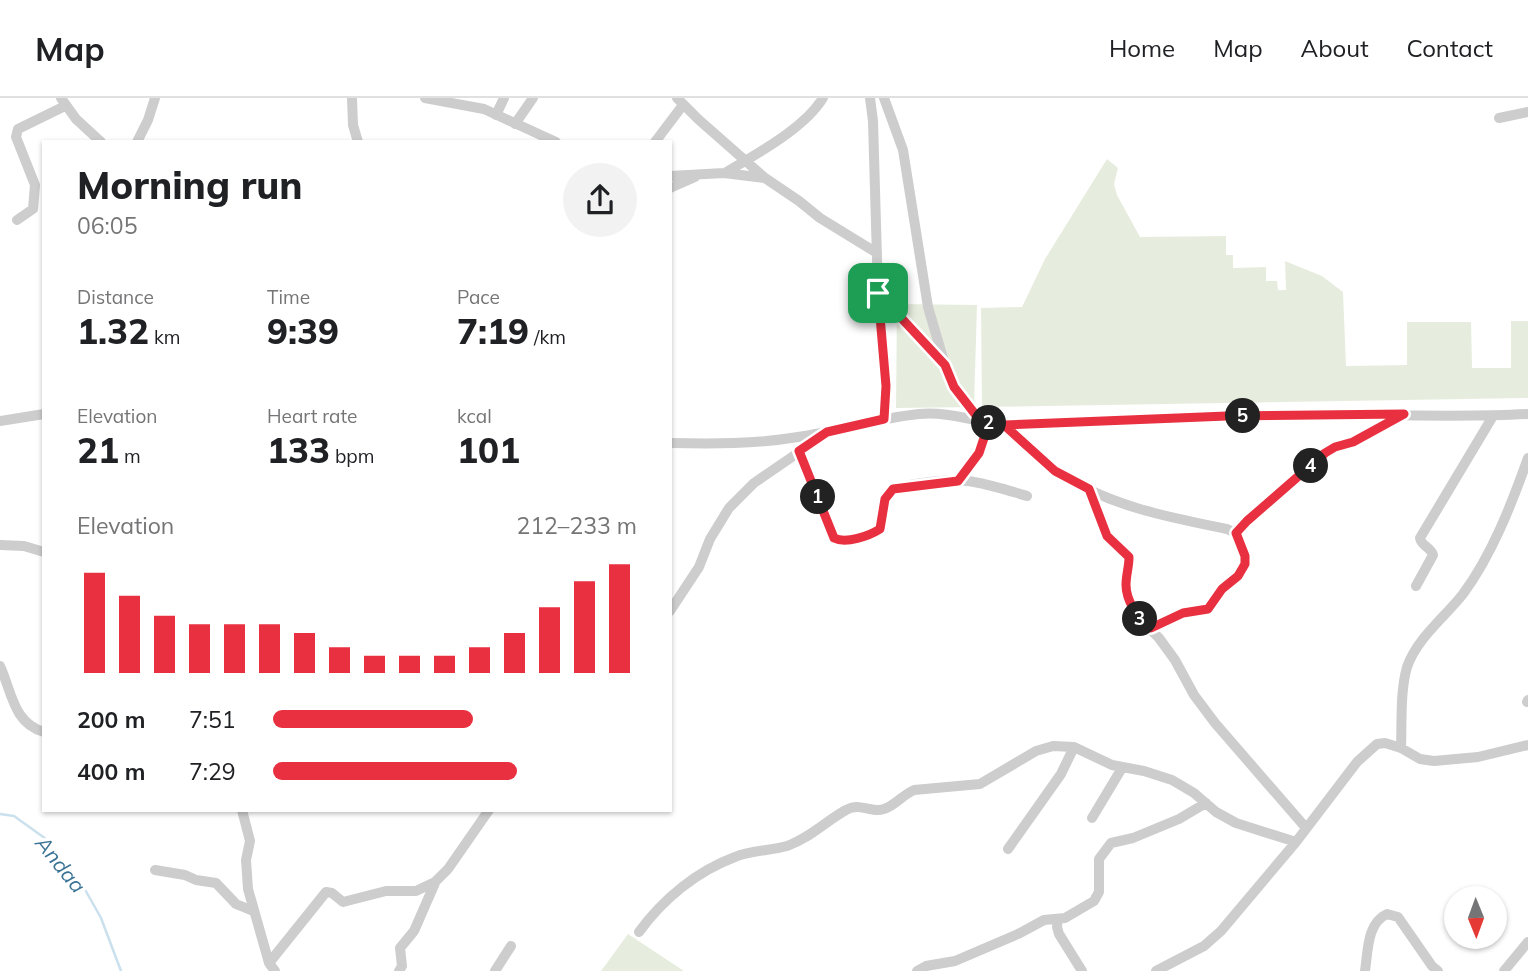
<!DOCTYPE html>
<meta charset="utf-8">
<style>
body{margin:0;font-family:Mulish,sans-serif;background:#f2f2f2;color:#202124;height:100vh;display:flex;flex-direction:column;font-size:26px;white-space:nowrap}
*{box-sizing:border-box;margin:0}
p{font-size:23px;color:#757577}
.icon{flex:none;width:38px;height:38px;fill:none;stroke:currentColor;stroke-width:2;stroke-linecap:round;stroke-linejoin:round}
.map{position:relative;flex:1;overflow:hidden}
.drawer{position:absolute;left:42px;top:42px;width:630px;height:672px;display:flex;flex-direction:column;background:#fff;border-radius:0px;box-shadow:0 2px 5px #0004}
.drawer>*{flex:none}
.needle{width:46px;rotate:179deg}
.tools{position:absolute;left:1444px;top:788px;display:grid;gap:14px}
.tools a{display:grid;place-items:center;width:63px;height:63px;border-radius:50%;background:#fff;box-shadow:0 2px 5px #0004;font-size:35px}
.pin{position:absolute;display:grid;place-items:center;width:60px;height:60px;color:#fff;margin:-30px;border-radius:14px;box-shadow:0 4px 10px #0006}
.km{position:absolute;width:35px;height:35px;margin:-18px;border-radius:50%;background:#222;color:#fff;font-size:19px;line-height:35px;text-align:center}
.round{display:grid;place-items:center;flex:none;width:74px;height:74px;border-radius:37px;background:#f2f2f2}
.overview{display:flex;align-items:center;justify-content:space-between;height:119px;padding:0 35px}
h1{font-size:38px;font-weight:800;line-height:52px}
.metrics{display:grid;grid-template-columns:repeat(3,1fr);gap:10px;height:119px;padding:7px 35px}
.metrics div{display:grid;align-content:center}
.metrics b{font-size:35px;font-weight:800}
.metrics small{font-size:19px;font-weight:400}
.metrics p{font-size:19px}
.chart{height:196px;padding:14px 35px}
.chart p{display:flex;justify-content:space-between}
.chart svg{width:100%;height:126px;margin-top:7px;stroke:#e93040;stroke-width:6}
ul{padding:0 35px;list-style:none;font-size:23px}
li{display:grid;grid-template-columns:112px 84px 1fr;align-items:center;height:52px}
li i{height:18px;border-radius:9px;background:#e93040}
header{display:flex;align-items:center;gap:42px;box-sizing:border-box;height:98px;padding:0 35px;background:#fff;border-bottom:2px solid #e0e0e0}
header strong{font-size:33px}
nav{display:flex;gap:38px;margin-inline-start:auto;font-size:24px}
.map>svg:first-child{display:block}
.green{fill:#e7edde}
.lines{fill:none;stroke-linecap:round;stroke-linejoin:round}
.stream{stroke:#cae0ed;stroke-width:2.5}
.street{stroke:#cdcdcd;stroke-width:10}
.route-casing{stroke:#fff;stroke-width:14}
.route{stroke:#e93040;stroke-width:9}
.labels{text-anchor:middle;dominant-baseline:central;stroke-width:7;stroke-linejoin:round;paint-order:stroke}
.water-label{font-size:21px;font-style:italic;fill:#3b7395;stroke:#fff}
</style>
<header>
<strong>Map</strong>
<nav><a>Home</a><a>Map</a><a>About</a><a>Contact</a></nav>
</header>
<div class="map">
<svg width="1528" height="873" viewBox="0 0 1528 873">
<rect width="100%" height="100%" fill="#fff"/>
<!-- green -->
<path class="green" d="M1107,61L1118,70L1114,86L1117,97L1140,139L1226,138V157H1233V170L1266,169V183H1277L1278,192H1286L1285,163L1322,178L1343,194L1346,268L1407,267V224H1471L1472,270H1511V223H1528V300L982,309L981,210L1022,209L1045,161Z
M897,206L977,207L974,309L896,310Z
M628,836L684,873H601Z"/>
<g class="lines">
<!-- stream -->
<path class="stream" d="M0,716L14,718L46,741L61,765L83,788L101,820L121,873"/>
<!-- street -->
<path class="street" d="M61,0L76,21L101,44
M352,0L353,27L358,44
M425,0L484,11L556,44
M677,0L698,21L765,80
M870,0L873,23L878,195L886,288L884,322
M884,0L903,52L928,209L945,267L954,289L982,324
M496,17L504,0
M1499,20L1528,14
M515,26L533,0
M137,44L148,22L155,0
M655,44L683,7
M725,75C756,56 804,31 823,0
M670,78L724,75L765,80L799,103L820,120L877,155
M670,90L695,79
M17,122L33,111L35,87L16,39L18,31L65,8
M878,195L942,264
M0,323L44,316
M1004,327C1021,342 1037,361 1056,373C1108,408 1167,419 1227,431L1236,435C1250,470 1249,464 1223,489C1217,495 1215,507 1207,511C1201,514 1192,513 1186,514C1174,517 1162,525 1151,530
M670,345C713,346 756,346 798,339C839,333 878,320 919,316C948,313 976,324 1004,327C1111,323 1218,318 1325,317C1393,316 1460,320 1528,316
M799,353L834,440L838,443L869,437L880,431L888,395C904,384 955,380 974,384C992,387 1010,393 1027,398
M958,383L980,355L989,325
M1089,392L1107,438L1129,459L1126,485L1132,509L1142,523L1159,540L1175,562L1194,597L1215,625L1306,730
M1236,435L1325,355L1335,349L1353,344L1402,317
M0,447L24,448L44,454
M1416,488L1433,457C1431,449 1421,448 1420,440L1493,318
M670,513L699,469L710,441L729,410L754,385L824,337
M0,568C12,594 13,625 44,634
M1527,604L1528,602
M1401,650C1402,624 1400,594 1407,569C1417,540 1445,519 1463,496C1492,457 1512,405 1528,360
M242,712L250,743L246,762L248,791L269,865L275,873
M1092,720L1122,670
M1008,751L1061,676L1074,649
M155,772L185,777L196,782L216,785L236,806L253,813
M1058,821L1057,829L1059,836L1082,873
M639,834C663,801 697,773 735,759C751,752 770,753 787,748C810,740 826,723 846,712C858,705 866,712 877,712C890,713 902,697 914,692L980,686L1036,653L1053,648L1074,649L1112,667L1144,673L1172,682L1194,695L1216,714L1236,725L1296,744
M269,865L326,794L332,795L343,804L386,793H416L435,784L448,771L489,712
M399,873L402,868L400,850L414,833L435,785
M495,873L511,848
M917,873L926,868L955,863L1018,836L1044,822L1065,820L1094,803L1099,794V761L1111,745L1133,740L1179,721L1206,705
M1156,873L1204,848L1221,833L1296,744L1357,664L1377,646L1385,645L1401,650L1420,661L1434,663L1478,659L1528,647
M1365,873C1368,853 1367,825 1387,816L1398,819L1432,868L1438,873
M1504,873L1528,844"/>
</g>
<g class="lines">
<defs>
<path id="route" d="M878,195L886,288L884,321L827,334L799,353L834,440C846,446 869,438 880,431L885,401L893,391L958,383L979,355L989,325L1004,327L1055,373L1089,391L1107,438L1129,459C1129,469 1126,477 1126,487C1126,502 1138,522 1151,530L1183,515L1208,511L1222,491L1238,478L1245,466V458L1236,435L1247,423L1325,355L1335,349L1353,344L1404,316L1227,318L1004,327L982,325L954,289L945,267L878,195"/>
</defs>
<!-- route casing -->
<use href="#route" class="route-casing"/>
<!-- route -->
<use href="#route" class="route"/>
</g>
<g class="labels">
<!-- water labels -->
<g class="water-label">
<text transform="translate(61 766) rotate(51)">Andaa</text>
</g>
</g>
</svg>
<div class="tools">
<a><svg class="needle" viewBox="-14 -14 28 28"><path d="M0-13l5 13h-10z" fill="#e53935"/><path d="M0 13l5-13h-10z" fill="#757577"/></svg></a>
</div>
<div class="pin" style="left:878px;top:195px;background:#1e9e55"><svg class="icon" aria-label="arrive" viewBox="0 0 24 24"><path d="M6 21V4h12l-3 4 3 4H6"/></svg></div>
<b class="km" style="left:818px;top:399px">1</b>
<b class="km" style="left:989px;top:325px">2</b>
<b class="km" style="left:1140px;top:521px">3</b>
<b class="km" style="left:1311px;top:368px">4</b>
<b class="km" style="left:1243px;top:318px">5</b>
<section class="drawer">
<div class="overview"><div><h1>Morning run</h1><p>06:05</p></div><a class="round"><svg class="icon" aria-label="share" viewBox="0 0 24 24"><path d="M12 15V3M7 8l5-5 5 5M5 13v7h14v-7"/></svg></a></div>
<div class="metrics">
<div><p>Distance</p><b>1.32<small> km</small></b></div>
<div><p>Time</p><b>9:39</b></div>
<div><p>Pace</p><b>7:19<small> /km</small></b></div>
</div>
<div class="metrics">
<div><p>Elevation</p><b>21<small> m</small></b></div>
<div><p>Heart rate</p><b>133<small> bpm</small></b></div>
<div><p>kcal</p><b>101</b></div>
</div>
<div class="chart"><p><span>Elevation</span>212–233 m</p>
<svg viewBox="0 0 160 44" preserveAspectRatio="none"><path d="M5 44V9M15 44V17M25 44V24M35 44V27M45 44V27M55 44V27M65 44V30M75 44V35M85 44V38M95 44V38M105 44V38M115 44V35M125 44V30M135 44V21M145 44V12M155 44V6"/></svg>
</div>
<ul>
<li><b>200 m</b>7:51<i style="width:55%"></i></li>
<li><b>400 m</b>7:29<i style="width:67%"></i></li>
</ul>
</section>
</div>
